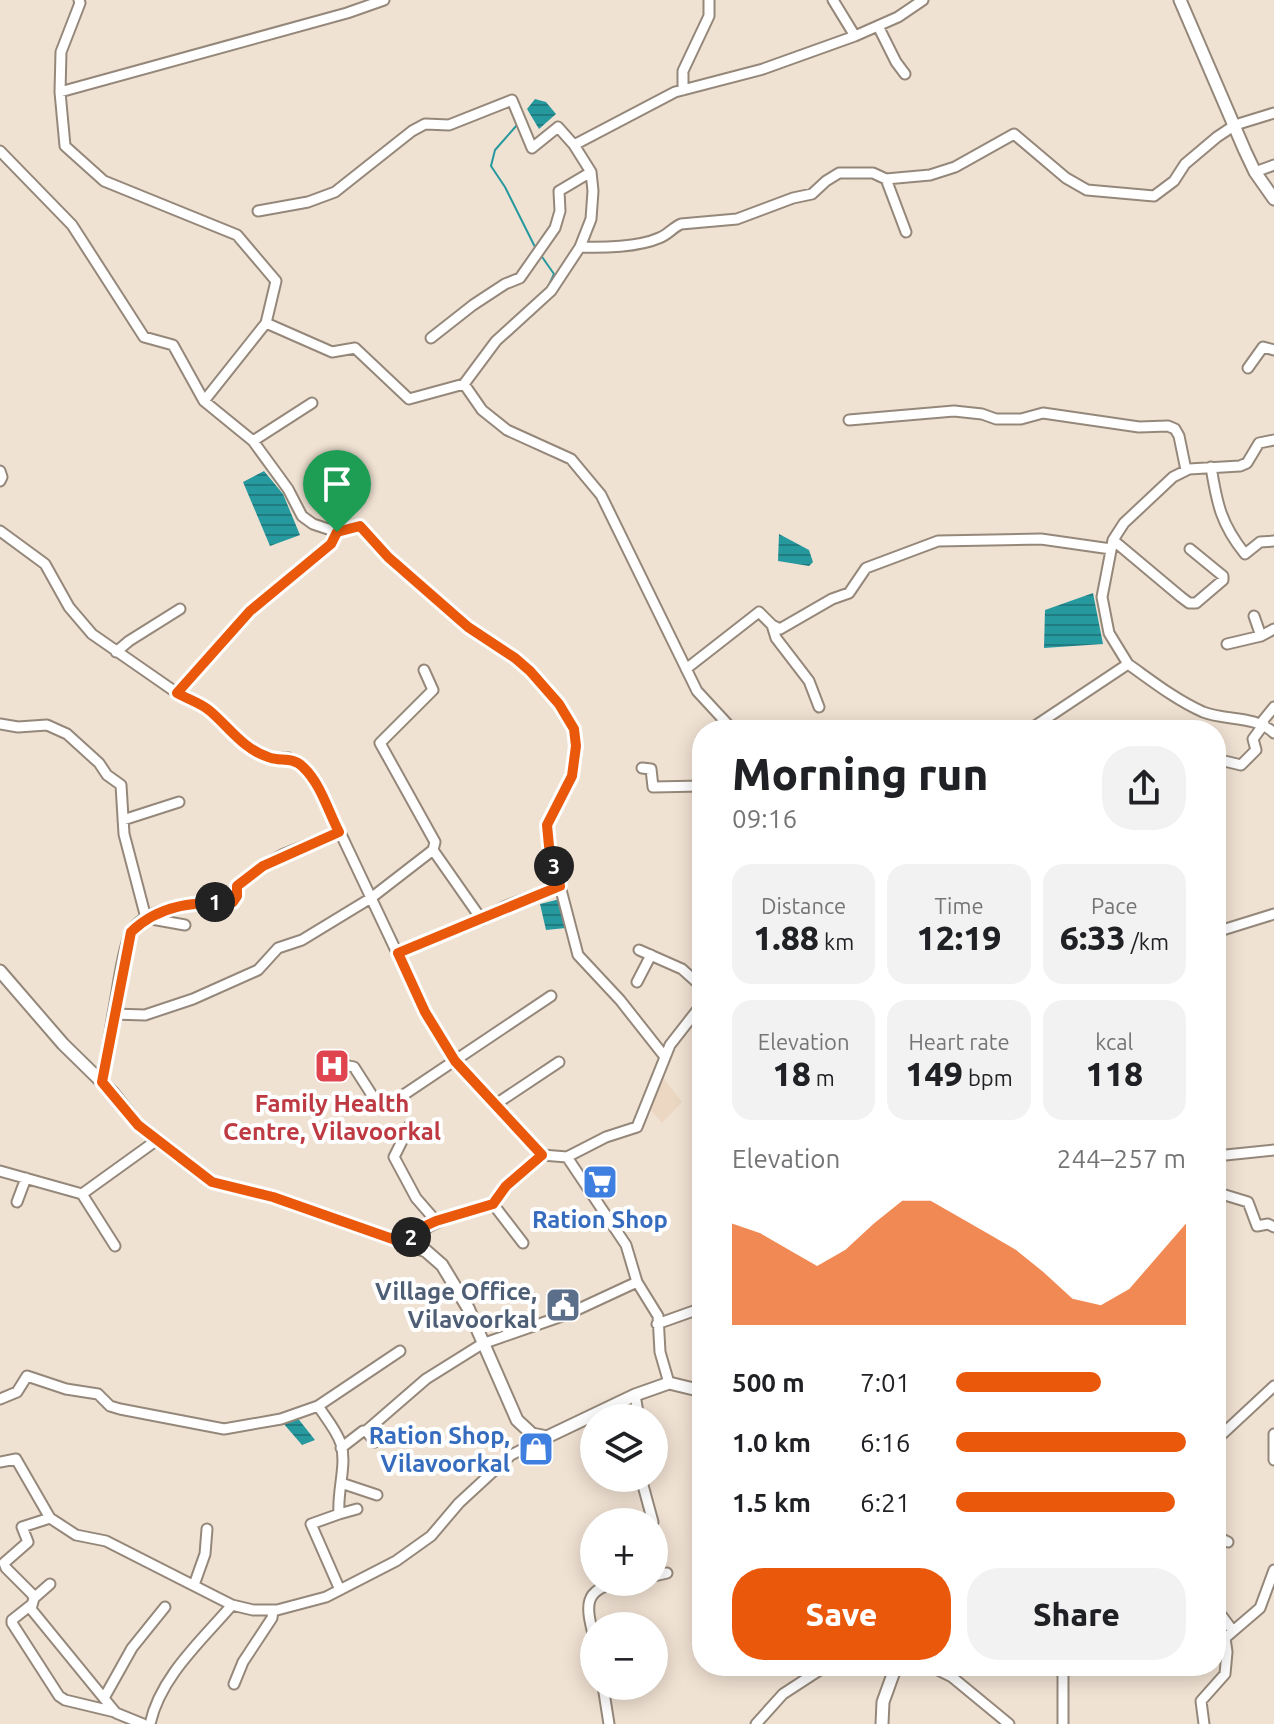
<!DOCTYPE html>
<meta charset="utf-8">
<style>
body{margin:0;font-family:Ubuntu,sans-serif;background:#f2f2f2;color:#202124;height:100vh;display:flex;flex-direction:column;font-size:30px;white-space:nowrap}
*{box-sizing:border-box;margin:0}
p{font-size:26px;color:#757577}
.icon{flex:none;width:44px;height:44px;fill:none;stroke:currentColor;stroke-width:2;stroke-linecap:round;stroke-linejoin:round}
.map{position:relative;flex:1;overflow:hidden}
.sheet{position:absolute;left:692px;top:720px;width:534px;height:956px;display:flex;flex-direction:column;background:#fff;border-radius:32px;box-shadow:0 4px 20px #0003}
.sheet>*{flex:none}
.buttons{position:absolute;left:580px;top:1404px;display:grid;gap:16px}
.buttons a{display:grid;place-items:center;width:88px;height:88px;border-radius:50%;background:#fff;box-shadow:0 4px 20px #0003;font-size:40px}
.pin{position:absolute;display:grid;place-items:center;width:68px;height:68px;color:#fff;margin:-82px -34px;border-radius:50% 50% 50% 0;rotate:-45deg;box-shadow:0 0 8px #0007}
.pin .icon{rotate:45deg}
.km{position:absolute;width:40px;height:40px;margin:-20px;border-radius:50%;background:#222;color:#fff;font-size:22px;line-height:40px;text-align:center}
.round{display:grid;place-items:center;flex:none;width:84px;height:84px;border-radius:32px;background:#f2f2f2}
.overview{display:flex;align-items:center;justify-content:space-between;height:136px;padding:0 40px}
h1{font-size:44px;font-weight:800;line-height:60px}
.metrics{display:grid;grid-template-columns:repeat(3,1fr);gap:12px;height:136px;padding:8px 40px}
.metrics div{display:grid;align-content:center;border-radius:20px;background:#f2f2f2;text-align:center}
.metrics b{font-size:34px;font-weight:800}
.metrics small{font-size:22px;font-weight:400}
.metrics p{font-size:22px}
.chart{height:224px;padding:16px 40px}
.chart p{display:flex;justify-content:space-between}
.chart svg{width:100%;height:144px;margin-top:8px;fill:#ea580c;opacity:.7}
.action{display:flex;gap:16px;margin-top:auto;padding:16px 40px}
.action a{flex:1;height:92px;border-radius:32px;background:#ea580c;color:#fff;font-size:32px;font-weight:800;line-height:92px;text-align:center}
.action a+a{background:#f2f2f2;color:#202124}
ul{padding:0 40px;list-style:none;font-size:26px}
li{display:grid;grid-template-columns:128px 96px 1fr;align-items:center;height:60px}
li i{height:20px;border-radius:10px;background:#ea580c}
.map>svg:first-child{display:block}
.built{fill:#ebd7c2}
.medical{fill:#e7d2c5}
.water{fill:url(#water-rules)}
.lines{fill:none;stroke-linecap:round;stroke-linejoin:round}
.stream{stroke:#26999f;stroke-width:2}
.minor-casing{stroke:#95887a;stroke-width:13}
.tertiary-casing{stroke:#95887a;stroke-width:15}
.minor{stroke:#fff;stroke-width:9}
.tertiary{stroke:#fff;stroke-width:11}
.route-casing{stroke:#fff;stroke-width:16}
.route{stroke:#ea580c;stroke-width:10}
.labels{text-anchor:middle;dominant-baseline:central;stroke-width:8;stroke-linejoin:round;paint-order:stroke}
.health-label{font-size:24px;font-weight:bold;fill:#be3a42;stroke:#fff}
.shop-label{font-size:24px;font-weight:bold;fill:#366cbe;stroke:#fff}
.service-label{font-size:24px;font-weight:bold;fill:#4e5e75;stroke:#fff;text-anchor:end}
</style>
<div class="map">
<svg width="1274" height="1724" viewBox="0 0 1274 1724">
<defs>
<pattern id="water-rules" width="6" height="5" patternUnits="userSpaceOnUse" patternTransform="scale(2)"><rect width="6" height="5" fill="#26999f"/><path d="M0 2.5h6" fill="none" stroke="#217c81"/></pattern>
</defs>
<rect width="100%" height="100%" fill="#f0e2d3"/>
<!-- built -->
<path class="built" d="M660,1074L682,1102L662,1123L649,1108Z"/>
<!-- medical -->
<path class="medical" d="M343,1051L348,1074L322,1080L317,1057Z"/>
<!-- water -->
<path class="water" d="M535,99L546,102L556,114L539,129L527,109Z
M264,471L283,494L300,535L270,546L243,482Z
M779,534L809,550L813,562L809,566L778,561Z
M1093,593L1103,644L1044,648L1045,610Z
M560,899L566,928L546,930L540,904Z
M296,1416L315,1440L302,1445L283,1423Z"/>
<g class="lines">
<!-- stream -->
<path class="stream" d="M517,125L495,150L491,166L505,187L536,249
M540,254L554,274L548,287"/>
<defs>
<path id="minor" d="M79,0L80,3L61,52L60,92L65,146L104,181L237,235L276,281L266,323L204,401
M833,0L855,36
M878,26L896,62L905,74
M683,90V71L709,16V0
M60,92L347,13L384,0
M0,151L72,225L144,337L173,345L204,401L253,441L312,403
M1255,172L1274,165
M886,179L906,232
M258,211L308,202L335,192L412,131L425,124L449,125L512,100L532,148L558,127L574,145
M580,247C602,248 639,247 659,238C668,235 672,228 681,224L737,219L793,198L812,194L826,181L839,173H873L886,179L930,175L955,167L1014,134L1066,178L1087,190L1154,196L1174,181L1185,164L1217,137L1235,125L1274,113
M266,323L332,352L355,348L409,399L464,384
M431,338L473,305L505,284L520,278L555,228L560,211L559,191L591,172
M1248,368L1263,347L1274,350
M849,420L954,411L982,414L996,419H1021L1043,413L1139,427L1168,426L1175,429L1179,436L1186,470
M253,441L288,489L302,516L313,524L337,532L360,526L388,557L468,627L515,658L530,671L559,704L574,729L576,746L572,776L547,825L549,846L560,886L506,906L469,925L398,953
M1211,467C1217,504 1221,524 1245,554L1260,542L1274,541
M0,471L2,477L0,481
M0,531L45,564L69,607L92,634L177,693L208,709L237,739L269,758H289L302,766L321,792L425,1012L455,1061L542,1155L567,1157L626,1245L637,1282L658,1316L660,1352L669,1383
M1113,540L1181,597L1189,603H1196L1223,580V576L1190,549
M1254,616L1261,636
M772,625L776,638L809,681L819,707
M1227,644L1261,636L1274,629
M116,652L129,641L180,609
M1128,664L1109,633L1102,597L1113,540L1124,523L1173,477L1189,469L1240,466L1247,463L1259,443L1274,440
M686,669L759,612L772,625L780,629L832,599L849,593L866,568L938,541L1041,539L1111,549
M424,670L433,690L380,743L435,842L433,850L482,920
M177,693L250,611L331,544L337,532
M1261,723L1274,707
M0,724L18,727L47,725L67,734L99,763L107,775L121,785L124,834L146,918L185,925
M733,730L697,691L601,495L571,459L507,430L482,410L464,384L496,341L551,291L580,247L591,219L593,191L591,172L574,145L675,92L763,69L855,36L898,17L923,0
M1029,730L1128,664C1152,681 1176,700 1203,712C1226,721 1255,715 1274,733
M1216,759L1241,765L1256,750L1253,739L1264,724
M642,768L651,769L653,787L702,786
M123,820L179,802
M560,886L578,955L620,1000L665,1057
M1216,932L1274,914
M639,950L682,969L702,987
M637,982L651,955
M113,1014C118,990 121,956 130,934C144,903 205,903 233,902L237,896V886L263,866L284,854L339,832
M694,1014L702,1023
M349,1066L354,1067L379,1106L390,1104L551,996
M102,1082L113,1014L145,1015L193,999L258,970L278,948L302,940L371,898L433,850
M496,1104L559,1062
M410,1125L394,1157L416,1198L436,1221
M1216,1156L1274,1150
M567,1157L606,1137L637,1127L670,1045L702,1004
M0,1171L82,1194L157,1140
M82,1194L115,1246
M1216,1196L1225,1195L1248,1202L1257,1226L1268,1224L1274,1227
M17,1202L26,1178
M493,1204L506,1186L542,1155
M404,1243C431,1221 460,1213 493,1204L523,1243
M657,1324L702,1308
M635,1395L639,1418
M0,1399L17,1392L27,1376L66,1389L98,1394L110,1406L120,1409L224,1429L281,1419L318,1406
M366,1431L426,1379L482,1344L568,1314L637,1282
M1274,1434V1460
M1216,1440L1274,1386
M341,1448L363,1431H366L375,1442
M0,1462L16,1459L50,1518
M641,1478L653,1522
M341,1483L377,1495
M339,1514L357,1509
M1216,1536L1228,1542
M654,1576L667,1573
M194,1585L205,1554L207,1529
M340,1590L311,1524L339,1514C337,1491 347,1465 341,1444C337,1431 326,1418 318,1406L400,1351
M34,1598L50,1584
M31,1605L12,1620V1623L59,1696L65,1700L115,1712
M1216,1608L1233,1631
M594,1638C586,1606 582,1589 620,1582
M930,1666L952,1677L1009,1724
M234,1684L243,1662L272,1618L273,1610
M603,1686L609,1724
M104,1698L132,1648L165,1607
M143,1724L116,1713L31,1609L34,1598L32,1594L6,1568L4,1563L28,1542L22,1527L50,1518L76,1535L106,1541L232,1605L253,1610H277L326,1597L396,1561L431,1536L459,1503L511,1455L547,1437
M150,1724C160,1677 202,1640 232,1605
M756,1724L783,1694L826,1666
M1063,1724V1669H1129L1144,1666
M1204,1724L1201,1701L1225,1674L1227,1652L1225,1638L1260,1608L1274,1570"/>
<path id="tertiary" d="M1180,0L1245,151L1255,172L1274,199
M0,971L63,1044L112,1092L138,1125L212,1182L273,1197L426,1251L442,1265L468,1308L517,1420L532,1434L547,1437L635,1395L669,1383L702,1391
M882,1724L883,1702L896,1666"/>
</defs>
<!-- minor casing -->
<use href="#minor" class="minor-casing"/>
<!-- tertiary casing -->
<use href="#tertiary" class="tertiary-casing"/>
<!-- minor -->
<use href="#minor" class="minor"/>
<!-- tertiary -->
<use href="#tertiary" class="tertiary"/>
</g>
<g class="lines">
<defs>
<path id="route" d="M360,526L388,557L468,627L515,658L530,671L559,704L574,729L576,746L572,776L547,825L549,846L560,886L398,953L425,1012L455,1061L542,1155L506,1186L493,1204L436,1221L423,1227L404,1243L273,1197L212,1182L138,1125L102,1082L131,932C161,903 194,903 233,902L237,896V886L263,866L339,832C328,811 321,784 303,767C292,756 280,762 268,757C243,749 229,727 210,711C201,703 187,699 177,693L250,611L331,544L337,532Z"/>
</defs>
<!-- route casing -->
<use href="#route" class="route-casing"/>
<!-- route -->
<use href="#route" class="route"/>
</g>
<!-- icons -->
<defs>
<symbol id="hospital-square" viewBox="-11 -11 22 22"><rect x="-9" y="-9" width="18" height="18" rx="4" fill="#e0444e" stroke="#fff"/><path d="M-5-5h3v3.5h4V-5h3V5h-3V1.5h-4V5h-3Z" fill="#fff"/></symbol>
<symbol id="supermarket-square" viewBox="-11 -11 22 22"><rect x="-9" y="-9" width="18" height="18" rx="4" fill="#3f7fe0" stroke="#fff"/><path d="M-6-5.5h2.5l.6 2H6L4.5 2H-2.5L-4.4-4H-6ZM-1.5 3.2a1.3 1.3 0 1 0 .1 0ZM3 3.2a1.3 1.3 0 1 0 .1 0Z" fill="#fff"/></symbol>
<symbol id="civic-square" viewBox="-11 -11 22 22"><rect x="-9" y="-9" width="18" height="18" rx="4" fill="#5c6f8a" stroke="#fff"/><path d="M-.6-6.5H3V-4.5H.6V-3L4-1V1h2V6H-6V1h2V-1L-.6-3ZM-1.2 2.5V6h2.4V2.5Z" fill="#fff"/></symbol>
<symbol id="shop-square" viewBox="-11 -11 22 22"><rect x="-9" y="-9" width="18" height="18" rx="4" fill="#3f7fe0" stroke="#fff"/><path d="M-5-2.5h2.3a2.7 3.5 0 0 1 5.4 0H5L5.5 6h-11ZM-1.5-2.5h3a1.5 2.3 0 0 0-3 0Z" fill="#fff"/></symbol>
</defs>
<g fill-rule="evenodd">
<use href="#hospital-square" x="312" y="1046" width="40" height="40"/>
<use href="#supermarket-square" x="580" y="1162" width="40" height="40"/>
<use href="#civic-square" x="543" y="1285" width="40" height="40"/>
<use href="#shop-square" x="516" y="1429" width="40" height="40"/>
</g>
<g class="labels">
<!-- health labels -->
<g class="health-label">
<text x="332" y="1103">Family Health<tspan x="332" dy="28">Centre, Vilavoorkal</tspan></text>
</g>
<!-- shop labels -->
<g class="shop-label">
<text x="600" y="1219">Ration Shop</text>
<text x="510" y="1435" text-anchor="end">Ration Shop,<tspan x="510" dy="28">Vilavoorkal</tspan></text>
</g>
<!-- service labels -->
<g class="service-label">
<text x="537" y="1291">Village Office,<tspan x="537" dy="28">Vilavoorkal</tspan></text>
</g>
</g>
</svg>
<div class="buttons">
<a><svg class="icon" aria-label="layers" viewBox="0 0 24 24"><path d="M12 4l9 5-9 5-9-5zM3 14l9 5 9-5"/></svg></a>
<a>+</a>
<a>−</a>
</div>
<div class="pin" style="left:337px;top:532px;background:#1e9e55"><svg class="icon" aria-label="arrive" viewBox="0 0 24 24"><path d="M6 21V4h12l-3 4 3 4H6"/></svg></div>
<b class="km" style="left:215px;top:902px">1</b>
<b class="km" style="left:411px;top:1237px">2</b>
<b class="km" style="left:554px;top:866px">3</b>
<section class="sheet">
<div class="overview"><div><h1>Morning run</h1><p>09:16</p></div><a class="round"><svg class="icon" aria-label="share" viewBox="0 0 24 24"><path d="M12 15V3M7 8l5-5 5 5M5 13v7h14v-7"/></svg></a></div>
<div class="metrics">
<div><p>Distance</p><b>1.88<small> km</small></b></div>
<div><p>Time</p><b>12:19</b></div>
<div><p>Pace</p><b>6:33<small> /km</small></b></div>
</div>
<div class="metrics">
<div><p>Elevation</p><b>18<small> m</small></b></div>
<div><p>Heart rate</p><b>149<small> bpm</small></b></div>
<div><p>kcal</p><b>118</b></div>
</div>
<div class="chart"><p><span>Elevation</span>244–257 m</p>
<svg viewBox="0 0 160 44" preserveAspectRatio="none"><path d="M0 44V13L10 16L20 21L30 26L40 21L50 13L60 6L70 6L80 11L90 16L100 21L110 28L120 36L130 38L140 33L150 23L160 13V44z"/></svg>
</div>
<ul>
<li><b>500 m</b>7:01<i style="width:63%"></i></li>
<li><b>1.0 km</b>6:16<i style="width:100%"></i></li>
<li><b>1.5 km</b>6:21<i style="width:95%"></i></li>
</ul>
<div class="action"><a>Save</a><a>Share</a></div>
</section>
</div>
